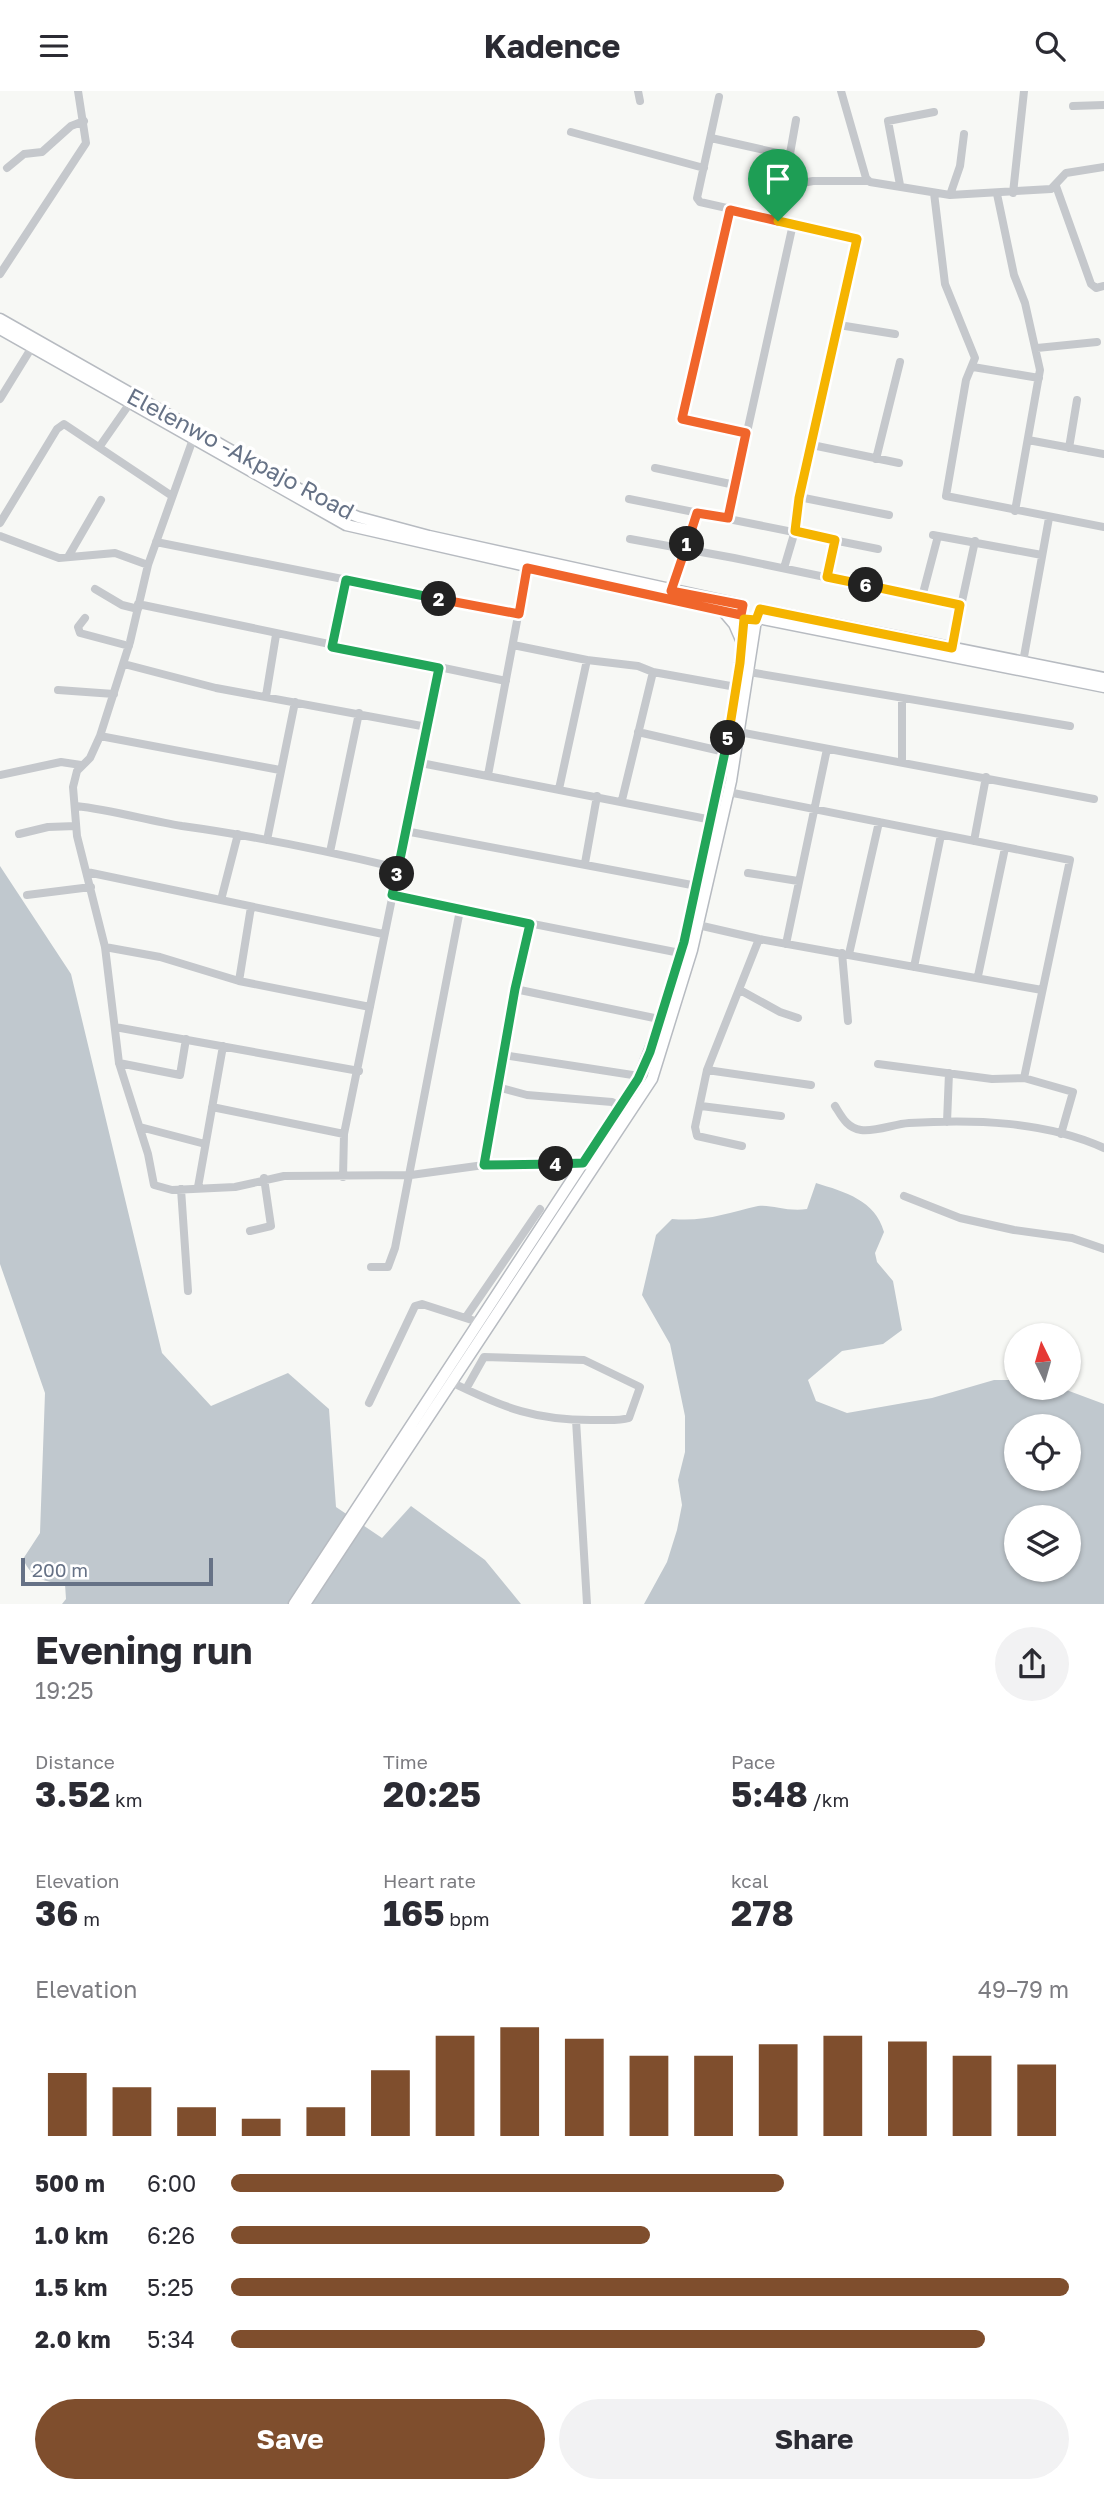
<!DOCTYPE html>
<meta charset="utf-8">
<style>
body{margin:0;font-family:"Golos Text",sans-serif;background:#f2f2f3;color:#2b2b33;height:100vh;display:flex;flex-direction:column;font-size:26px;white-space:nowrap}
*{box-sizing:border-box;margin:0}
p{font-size:23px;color:#7c7c81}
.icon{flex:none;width:38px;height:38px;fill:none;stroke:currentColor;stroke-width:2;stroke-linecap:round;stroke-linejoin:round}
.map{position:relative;height:1513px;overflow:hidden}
.sheet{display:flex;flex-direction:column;background:#fff;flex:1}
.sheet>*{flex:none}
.needle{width:46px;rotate:355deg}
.tools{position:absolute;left:1004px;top:1232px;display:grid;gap:14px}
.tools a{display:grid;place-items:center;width:77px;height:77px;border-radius:50%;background:#fff;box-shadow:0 2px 5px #0004;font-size:35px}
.scale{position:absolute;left:21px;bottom:18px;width:192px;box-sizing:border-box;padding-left:7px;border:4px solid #667286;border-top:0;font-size:19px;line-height:24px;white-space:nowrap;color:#667286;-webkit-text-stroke:5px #fff;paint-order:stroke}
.pin{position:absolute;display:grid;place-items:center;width:60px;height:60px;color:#fff;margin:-72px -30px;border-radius:50% 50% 50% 0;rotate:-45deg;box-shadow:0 0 7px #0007}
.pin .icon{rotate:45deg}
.km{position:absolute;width:35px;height:35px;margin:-18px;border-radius:50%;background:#222;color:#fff;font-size:19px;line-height:35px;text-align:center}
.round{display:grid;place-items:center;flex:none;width:74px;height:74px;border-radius:37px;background:#f2f2f3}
.headline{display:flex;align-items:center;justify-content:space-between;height:119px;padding:0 35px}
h1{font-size:38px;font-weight:700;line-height:52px}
.figures{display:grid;grid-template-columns:repeat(3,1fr);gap:10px;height:119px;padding:7px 35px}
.figures div{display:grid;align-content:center}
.figures b{font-size:35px;font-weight:700}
.figures small{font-size:19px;font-weight:400}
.figures p{font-size:19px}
.chart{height:196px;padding:14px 35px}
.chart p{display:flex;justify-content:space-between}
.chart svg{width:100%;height:126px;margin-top:7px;stroke:#7f4e2d;stroke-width:6}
.cta{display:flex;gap:14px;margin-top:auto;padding:14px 35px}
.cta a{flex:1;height:80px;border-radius:42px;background:#7f4e2d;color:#fff;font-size:28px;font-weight:700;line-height:80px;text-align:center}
.cta a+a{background:#f2f2f3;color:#2b2b33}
ul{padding:0 35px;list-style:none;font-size:23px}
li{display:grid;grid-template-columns:112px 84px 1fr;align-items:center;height:52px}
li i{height:18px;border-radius:9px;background:#7f4e2d}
header{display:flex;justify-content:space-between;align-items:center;height:91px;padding:0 35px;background:#fff;font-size:32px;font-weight:700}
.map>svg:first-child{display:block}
.water{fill:#c0c8ce;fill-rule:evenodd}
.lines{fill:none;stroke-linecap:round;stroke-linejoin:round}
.secondary-casing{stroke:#b7bbc1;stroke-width:13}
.street{stroke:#c5c8cc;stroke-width:8}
.secondary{stroke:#fff;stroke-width:10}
.split-1-casing{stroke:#fff;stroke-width:14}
.split-2-casing{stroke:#fff;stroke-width:14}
.split-3-casing{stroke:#fff;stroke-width:14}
.split-4-casing{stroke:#fff;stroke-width:14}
.split-5-casing{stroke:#fff;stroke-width:14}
.split-6-casing{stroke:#fff;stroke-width:14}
.split-7-casing{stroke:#fff;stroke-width:14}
.split-1{stroke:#f0652b;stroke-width:9}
.split-2{stroke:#f0652b;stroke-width:9}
.split-3{stroke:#22a559;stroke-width:9}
.split-4{stroke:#22a559;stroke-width:9}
.split-5{stroke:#22a559;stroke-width:9}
.split-6{stroke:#f5b400;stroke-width:9}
.split-7{stroke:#f5b400;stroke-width:9}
.labels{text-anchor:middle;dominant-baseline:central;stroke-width:7;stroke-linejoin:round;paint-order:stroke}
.street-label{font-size:23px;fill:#667286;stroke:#fff}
</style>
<header><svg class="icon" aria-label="menu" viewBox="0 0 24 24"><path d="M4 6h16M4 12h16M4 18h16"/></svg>Kadence<svg class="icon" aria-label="search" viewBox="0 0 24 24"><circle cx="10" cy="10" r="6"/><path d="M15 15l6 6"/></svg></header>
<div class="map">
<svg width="1104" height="1513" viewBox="0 0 1104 1513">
<rect width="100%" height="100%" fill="#f7f8f5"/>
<!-- water -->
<path class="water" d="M0,775L71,883L162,1262L211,1315L288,1282L329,1318L336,1416L382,1447L411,1415L485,1469L521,1513H62L66,1508L65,1493C44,1491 32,1488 23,1468L40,1442L45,1302L0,1173Z
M816,1092C845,1101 875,1109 884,1141L875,1162L877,1171L893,1190L902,1239L883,1253L842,1260L808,1289L816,1310L847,1322L932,1307L994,1289H1017V1297H1061L1104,1313V1513H644L667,1471L677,1439L682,1414L678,1389L685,1361V1325L670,1253L642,1204L656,1144L672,1128C705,1131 727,1122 758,1115C771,1113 787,1121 807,1118ZM1017,1335H1069V1388H1017ZM1017,1426H1069V1479H1017Z"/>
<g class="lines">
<defs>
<path id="secondary" d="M0,228L322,411L358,426L429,445L743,514
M0,238L346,434L741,524
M760,518L1104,587
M723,520L734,533L741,549
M758,527L1104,596
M294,1513L638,988C673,908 693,819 711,733C725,666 740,597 744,528
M305,1513L652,988L692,859L731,690L756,529"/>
</defs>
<!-- secondary casing -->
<use href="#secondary" class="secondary-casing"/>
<!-- street -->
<path class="street" d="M638,0L640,10
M841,0L866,87L870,91L950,104L1051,98L1066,82L1104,76
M719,6L697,107L700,111L855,146L857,153L799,406L795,440L784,477
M1073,15L1104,14
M571,41L704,77
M711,47L791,65
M7,77L24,63L42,61L71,35L84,30
M900,94L888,30L934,21
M786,95L813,90H867
M1056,95L1091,193L1096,197L1104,195
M934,102L945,193L975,267L966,289L946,405L1104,436
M1013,102L1024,0
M997,103L1014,184L1025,212L1040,279L1015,420
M950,104L960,75L964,43
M730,119L682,328L746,342
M778,130L796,29
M0,183L86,52L78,0
M839,234L895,243
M1037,257L1097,251
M973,276L1039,287
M0,308L32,256
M193,348L148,474L130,551L100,645L90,667L77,680L73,696L77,745L105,856L119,972L148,1063L154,1094L172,1099L235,1096L284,1085L411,1084L484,1074L583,1072
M1028,349L1104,363
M812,354L899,372
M100,355L130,312
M1069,357L1077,309
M876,368L900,271
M655,377L735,394
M799,406L889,424
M629,408L878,458
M728,427L793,133
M0,432L57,338L64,333L172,405
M933,444L1042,464
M0,445L59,467L115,462L148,474
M630,448L734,467L959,514
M156,451L519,523
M68,466L101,409
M827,486L835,449
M95,498L122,514L138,518
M671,500L697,422
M922,506L938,445
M138,513L506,590
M85,527L78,536L80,542L129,555
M513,554L587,569L638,575L653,581L736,596
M332,556L346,489
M952,557L975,450
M1023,571L1049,427
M124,573L216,597L427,636
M749,581L1070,635
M58,599L114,603
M266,605L276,544
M638,641L725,661
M739,641L1094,708
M100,645L280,679
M902,671V608
M421,672L712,729
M0,684L61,671L81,674
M488,684L527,477
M559,698L587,569
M728,701L1070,769L1024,987L992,988L878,973
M622,709L653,581
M76,715C112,719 146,729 182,735C255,745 327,760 398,777
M405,740L697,795
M19,743L48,736L76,735
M267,749L295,611
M974,750L986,686
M330,761L359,622
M585,772L597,705
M87,781L383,843
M748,782L798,790
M27,804L91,796
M392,805L680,862
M221,809L238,743
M698,834L759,848L1042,899
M759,848L707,979L811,994
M786,853L827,658
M105,856L160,866L239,890L370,916
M842,862L848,930
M849,863L879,731
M914,876L941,744
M978,885L1005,757
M239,890L251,816
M515,898L659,928
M740,899L780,921L798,927
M115,936L359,980
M503,964L639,985
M119,972L180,984L186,948
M707,979L695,1036L697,1045L742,1055
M1024,987L1073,1001L1061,1043
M497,996L527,1004L612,1011L620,1016
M701,1015L781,1025
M835,1015C842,1026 847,1037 861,1039C876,1041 894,1033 909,1032C973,1028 1045,1030 1104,1057
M212,1016L344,1043
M947,1031L949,982
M140,1036L205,1053
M484,1074L515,898L530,833
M343,1086L344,1043L439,577
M198,1096L223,955
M181,1098L188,1200
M904,1105L960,1127L1014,1139L1072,1147L1104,1158
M250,1140L271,1135L264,1087
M371,1176H388L395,1157L460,819
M466,1226L540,1118
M451,1291C504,1317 536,1330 597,1329C607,1329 619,1330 629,1327L640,1296L584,1269L484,1266L466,1298
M369,1312L415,1215L422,1213L478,1231
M576,1329L587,1513"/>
<!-- secondary -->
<use href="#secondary" class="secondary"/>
</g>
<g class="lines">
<defs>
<path id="split-1" d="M687,453L697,422L728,427L746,342L682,328L730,119L778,130"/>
<path id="split-2" d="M439,508L519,523L527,477L741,524L743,514L671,500L687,453"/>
<path id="split-3" d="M397,783L439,577L332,556L346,489L439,508"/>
<path id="split-4" d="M397,783L392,804L530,833L515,898L484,1074L556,1073"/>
<path id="split-5" d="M556,1073L583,1072L638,988L650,961L684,851L728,647"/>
<path id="split-6" d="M728,647L740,572L744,528L756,529L760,518L952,557L960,514L866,494"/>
<path id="split-7" d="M778,130L857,148L799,407L795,440L835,449L827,486L866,494"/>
</defs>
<!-- split-1 casing -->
<use href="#split-1" class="split-1-casing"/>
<!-- split-2 casing -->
<use href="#split-2" class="split-2-casing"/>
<!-- split-3 casing -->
<use href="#split-3" class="split-3-casing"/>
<!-- split-4 casing -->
<use href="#split-4" class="split-4-casing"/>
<!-- split-5 casing -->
<use href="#split-5" class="split-5-casing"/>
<!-- split-6 casing -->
<use href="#split-6" class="split-6-casing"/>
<!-- split-7 casing -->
<use href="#split-7" class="split-7-casing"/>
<!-- split-1 -->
<use href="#split-1" class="split-1"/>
<!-- split-2 -->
<use href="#split-2" class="split-2"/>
<!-- split-3 -->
<use href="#split-3" class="split-3"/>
<!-- split-4 -->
<use href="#split-4" class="split-4"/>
<!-- split-5 -->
<use href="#split-5" class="split-5"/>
<!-- split-6 -->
<use href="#split-6" class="split-6"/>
<!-- split-7 -->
<use href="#split-7" class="split-7"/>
</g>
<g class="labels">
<!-- street labels -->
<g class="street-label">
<text transform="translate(241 362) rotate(28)">Elelenwo -Akpajo Road</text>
</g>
</g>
</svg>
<div class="tools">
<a><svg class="needle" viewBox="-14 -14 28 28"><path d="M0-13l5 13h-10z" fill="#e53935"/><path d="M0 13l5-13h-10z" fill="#7c7c81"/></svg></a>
<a><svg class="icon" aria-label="locate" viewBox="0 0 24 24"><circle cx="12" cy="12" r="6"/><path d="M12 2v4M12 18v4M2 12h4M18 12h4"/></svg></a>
<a><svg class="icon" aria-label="layers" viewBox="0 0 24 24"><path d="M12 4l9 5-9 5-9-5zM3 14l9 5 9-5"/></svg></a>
</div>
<div class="scale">200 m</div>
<div class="pin" style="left:778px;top:130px;background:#1e9e55"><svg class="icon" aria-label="arrive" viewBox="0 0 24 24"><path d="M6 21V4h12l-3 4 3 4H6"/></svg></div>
<b class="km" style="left:687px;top:453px">1</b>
<b class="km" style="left:439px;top:508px">2</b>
<b class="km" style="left:397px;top:783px">3</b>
<b class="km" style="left:556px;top:1073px">4</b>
<b class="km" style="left:728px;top:647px">5</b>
<b class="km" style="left:866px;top:494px">6</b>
</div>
<section class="sheet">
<div class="headline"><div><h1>Evening run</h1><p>19:25</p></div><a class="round"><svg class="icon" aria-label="share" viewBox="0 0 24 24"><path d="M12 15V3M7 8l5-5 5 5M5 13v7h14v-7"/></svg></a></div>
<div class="figures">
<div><p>Distance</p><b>3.52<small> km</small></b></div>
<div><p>Time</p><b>20:25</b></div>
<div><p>Pace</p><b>5:48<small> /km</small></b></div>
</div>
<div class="figures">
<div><p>Elevation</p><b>36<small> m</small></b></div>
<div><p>Heart rate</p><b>165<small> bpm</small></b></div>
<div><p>kcal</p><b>278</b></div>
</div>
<div class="chart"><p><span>Elevation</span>49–79 m</p>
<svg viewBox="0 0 160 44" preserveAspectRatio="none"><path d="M5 44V22M15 44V27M25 44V34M35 44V38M45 44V34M55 44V21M65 44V9M75 44V6M85 44V10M95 44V16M105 44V16M115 44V12M125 44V9M135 44V11M145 44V16M155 44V19"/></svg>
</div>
<ul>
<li><b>500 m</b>6:00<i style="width:66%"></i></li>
<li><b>1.0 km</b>6:26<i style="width:50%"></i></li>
<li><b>1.5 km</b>5:25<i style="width:100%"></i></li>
<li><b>2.0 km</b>5:34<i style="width:90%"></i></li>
</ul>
<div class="cta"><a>Save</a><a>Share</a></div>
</section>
